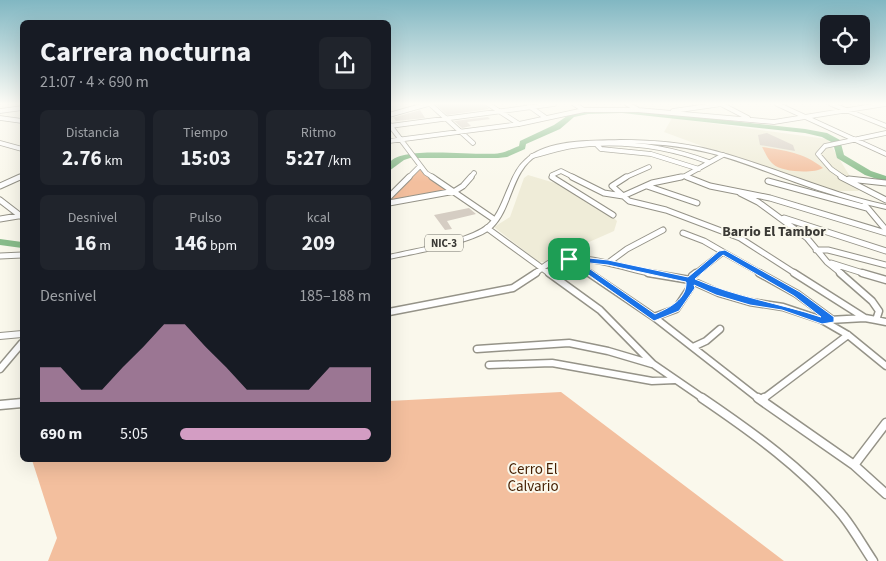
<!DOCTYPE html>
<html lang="es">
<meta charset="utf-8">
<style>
body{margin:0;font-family:"Source Sans 3",sans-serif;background:#20242c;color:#f1f3f6;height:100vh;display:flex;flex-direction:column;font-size:19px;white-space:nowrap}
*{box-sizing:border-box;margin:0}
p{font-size:16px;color:#9ea1a6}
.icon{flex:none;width:28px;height:28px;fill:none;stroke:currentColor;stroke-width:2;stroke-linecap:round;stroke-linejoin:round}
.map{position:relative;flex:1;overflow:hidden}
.drawer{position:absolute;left:20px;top:20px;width:371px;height:442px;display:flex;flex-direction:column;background:#171b24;border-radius:8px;box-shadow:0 5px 20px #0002}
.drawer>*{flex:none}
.buttons{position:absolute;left:820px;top:15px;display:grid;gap:10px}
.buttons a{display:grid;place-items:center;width:50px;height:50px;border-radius:8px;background:#171b24;box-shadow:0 5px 20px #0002;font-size:25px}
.pin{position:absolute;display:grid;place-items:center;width:42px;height:42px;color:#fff;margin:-21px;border-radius:10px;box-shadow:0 2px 8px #0006}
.round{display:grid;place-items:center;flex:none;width:52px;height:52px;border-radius:8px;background:#20242c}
.headline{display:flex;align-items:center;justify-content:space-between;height:85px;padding:0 20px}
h1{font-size:28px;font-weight:700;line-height:38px}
.metrics{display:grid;grid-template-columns:repeat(3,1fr);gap:8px;height:85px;padding:5px 20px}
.metrics div{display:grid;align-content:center;border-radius:8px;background:#20242c;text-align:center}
.metrics b{font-size:21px;font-weight:700}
.metrics small{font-size:14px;font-weight:400}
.metrics p{font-size:14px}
.chart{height:140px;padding:10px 20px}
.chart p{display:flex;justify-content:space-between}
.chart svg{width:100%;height:90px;margin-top:5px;fill:#d39dc3;opacity:.7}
ul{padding:0 20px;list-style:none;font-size:16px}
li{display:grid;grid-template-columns:80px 60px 1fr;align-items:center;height:38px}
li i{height:12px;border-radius:6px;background:#d39dc3}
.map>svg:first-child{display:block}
.built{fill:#efecd8}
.green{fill:#f3bf9e}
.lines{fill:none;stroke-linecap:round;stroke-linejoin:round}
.river{fill:#88bc8a;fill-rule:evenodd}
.building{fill:#d5cdc3}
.minor-far3-casing{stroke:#959388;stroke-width:5.5}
.minor-far2-casing{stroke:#959388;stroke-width:7}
.minor-far1-casing{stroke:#959388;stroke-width:9}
.minor-casing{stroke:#959388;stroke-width:11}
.major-casing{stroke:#959388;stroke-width:2}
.minor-far3{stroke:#fff;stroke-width:4}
.minor-far2{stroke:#fff;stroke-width:5}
.minor-far1{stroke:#fff;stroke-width:6}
.minor{stroke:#fff;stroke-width:8}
.major{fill:#fff;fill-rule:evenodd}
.route{fill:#1a73e8;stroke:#fff;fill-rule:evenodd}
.labels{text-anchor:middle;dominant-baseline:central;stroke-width:4;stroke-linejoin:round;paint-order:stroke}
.shield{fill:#faf8ec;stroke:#73726b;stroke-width:1}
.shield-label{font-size:11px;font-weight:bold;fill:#393834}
.neighbourhood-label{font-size:14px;font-weight:bold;fill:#393834;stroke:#faf8ec}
.near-park-label{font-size:15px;fill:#441e00;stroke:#faf8ec}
</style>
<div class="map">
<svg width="886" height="561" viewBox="0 0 886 561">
<rect width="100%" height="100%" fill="#faf8ec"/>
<!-- built -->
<path class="built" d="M672,118L827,139L859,191H823L664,132Z
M528,175L565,186L610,214L617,221L614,231L544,262H539L494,227L510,217L524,178Z"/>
<!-- green -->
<path class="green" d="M762,147C784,150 805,153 823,168C813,174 781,172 773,164C768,160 765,152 762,147Z
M420,166L426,173L455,191L389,203V198Z
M561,392L784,561H48L57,538L32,460H389V401Z"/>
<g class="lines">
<!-- river -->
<path class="river" d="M622,109L805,129L827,133L840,140L844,155L871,171L886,176V182L865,175L837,158L833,143L822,137L805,133L622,113L588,114L574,117L560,129L526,144L525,149L507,157L498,158H410L404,160L389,171C389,170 389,165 389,164C397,144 480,157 500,153C507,152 513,148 519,146L520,141L554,125L570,114L588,110Z
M0,239L22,242V248L0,245Z"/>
</g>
<!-- building -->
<path class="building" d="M435,104H484L489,109L447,115Z
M420,110L425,118L396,121L394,118L389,119Z
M488,117L490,119L467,122L471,126L462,128L454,121Z
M767,133L793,145L795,151L760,145L758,135Z
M469,208L476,214L447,221L452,229L445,230L434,215Z"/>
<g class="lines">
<defs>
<path id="minor-far3" d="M430,104L473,143
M488,104L519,124
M574,104L584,110
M627,104L637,109
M721,104L748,118
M777,104L886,154
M831,104L886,126
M529,106L546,118
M0,111L22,108
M673,111L721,104
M389,115L428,104
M0,118L22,121
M389,124L426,173L434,178
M390,126L554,104
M389,141L519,124L584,110H638L774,122L885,104
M0,143L22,149
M597,145L601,149L651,154L699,169
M532,156C546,153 559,148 573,146C619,140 666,146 709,162
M685,176L690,178
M18,178L22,176
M408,178L420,166
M470,178L474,173
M554,178L552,175L561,171L575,178
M624,178L649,167
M676,178L685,176L723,155
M844,178L831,169L818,154L825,146L886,133"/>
<path id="minor-far2" d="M432,177L495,220
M552,177L613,215
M572,177L604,193L623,196L652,183L681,177
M626,177L612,186L629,201L666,210L740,238L796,274
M687,177L710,186L770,198L886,233
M841,177L886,200
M849,179L886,183
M768,181L867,208
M0,186L20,177
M647,186L697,203
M740,193L758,202L807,238L827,262L842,274
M389,197L409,177
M0,200L22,217
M389,203L455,191L463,186L471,177
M865,205L886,230
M784,218L886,251
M0,219L18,216
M487,228L550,274
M683,233L704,241L723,252
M816,250H828L886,265
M0,256L22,255
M571,260L591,274
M608,263L627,249L663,230
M831,263L866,274
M534,274C540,270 547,263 554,261C580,252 627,269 654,274
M695,274L723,252L762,274"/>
<path id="minor-far1" d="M549,273L600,310L653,364L704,399
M589,273L654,317L759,399
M648,273L690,280L719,293L750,302L783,307L822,320L848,335L886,366
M759,273L797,294L831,319
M794,273L865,318L876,320L879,311L872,301L840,273
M862,273L886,280
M389,312L513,288L536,273
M654,317L676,309L690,288L692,276L696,273
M829,320L865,318
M876,320L886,322
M693,347L706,341L720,329
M477,349L569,343L608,351L652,364
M489,365L552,363L652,381L675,380
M0,369L22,343
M763,399L848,335"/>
<path id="minor" d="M702,398C752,432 804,469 843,516C854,530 863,546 873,561
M758,398L854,465L886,494
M761,400L764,398
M0,405L22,403
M854,465L886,423"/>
<path id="major" d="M620,140C650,140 681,142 711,150C770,165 826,192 886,205V209C855,202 825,193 795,182C766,172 737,159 706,152C672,144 636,142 601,144C580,145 557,145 538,155C511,170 513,207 493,227C477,243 412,254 389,259V255C414,249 467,241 487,225C498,216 503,199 509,186C513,176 517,167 525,160C546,139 592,141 620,140Z
M22,331V337L0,339V333Z"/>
</defs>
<!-- minor-far3 casing -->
<use href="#minor-far3" class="minor-far3-casing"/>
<!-- minor-far2 casing -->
<use href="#minor-far2" class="minor-far2-casing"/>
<!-- minor-far1 casing -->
<use href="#minor-far1" class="minor-far1-casing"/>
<!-- minor casing -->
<use href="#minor" class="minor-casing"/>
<!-- major casing -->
<use href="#major" class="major-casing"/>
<!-- minor-far3 -->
<use href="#minor-far3" class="minor-far3"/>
<!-- minor-far2 -->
<use href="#minor-far2" class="minor-far2"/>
<!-- minor-far1 -->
<use href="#minor-far1" class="minor-far1"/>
<!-- minor -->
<use href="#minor" class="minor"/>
<!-- major -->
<use href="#major" class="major"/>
</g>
<!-- sky -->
<linearGradient id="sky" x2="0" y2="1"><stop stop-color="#81b7c2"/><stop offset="0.57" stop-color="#fdfcf6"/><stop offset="1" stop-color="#fdfcf6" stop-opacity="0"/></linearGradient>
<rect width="886" height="182" fill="url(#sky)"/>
<!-- route -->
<path class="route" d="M725,250L800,292L834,317V322L822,324L782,310L750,305L716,295L694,285L695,288L679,311L654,321L566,259L569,256L608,260L688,277L719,251ZM723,255L794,296L821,317C779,303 736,297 695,279ZM580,262L608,265L686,282C687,299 669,308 655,314Z"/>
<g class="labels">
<!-- shield labels -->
<rect class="shield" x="425" y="234.5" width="38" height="17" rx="4"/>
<g class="shield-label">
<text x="444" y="243">NIC-3</text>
</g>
<!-- neighbourhood labels -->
<g class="neighbourhood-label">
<text x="774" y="232">Barrio El Tambor</text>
</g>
<!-- near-park labels -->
<g class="near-park-label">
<text x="533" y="469">Cerro El<tspan x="533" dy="17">Calvario</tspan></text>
</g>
</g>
</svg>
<div class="buttons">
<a><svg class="icon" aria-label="locate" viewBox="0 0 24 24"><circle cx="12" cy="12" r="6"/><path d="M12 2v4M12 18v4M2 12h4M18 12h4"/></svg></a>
</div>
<div class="pin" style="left:569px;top:259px;background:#1e9e55"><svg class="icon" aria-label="arrive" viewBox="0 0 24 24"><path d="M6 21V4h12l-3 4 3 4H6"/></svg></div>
<section class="drawer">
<div class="headline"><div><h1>Carrera nocturna</h1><p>21:07 · 4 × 690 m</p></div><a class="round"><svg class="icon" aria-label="share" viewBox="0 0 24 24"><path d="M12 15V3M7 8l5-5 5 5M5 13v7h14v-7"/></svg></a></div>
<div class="metrics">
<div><p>Distancia</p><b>2.76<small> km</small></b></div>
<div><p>Tiempo</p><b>15:03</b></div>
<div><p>Ritmo</p><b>5:27<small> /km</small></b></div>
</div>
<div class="metrics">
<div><p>Desnivel</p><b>16<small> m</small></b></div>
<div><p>Pulso</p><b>146<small> bpm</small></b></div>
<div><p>kcal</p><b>209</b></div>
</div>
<div class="chart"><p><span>Desnivel</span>185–188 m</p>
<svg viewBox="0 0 160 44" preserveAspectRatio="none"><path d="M0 44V27L10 27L20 38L30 38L40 27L50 17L60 6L70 6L80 17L90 27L100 38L110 38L120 38L130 38L140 27L150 27L160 27V44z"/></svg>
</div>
<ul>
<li><b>690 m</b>5:05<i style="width:100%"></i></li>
</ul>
</section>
</div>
